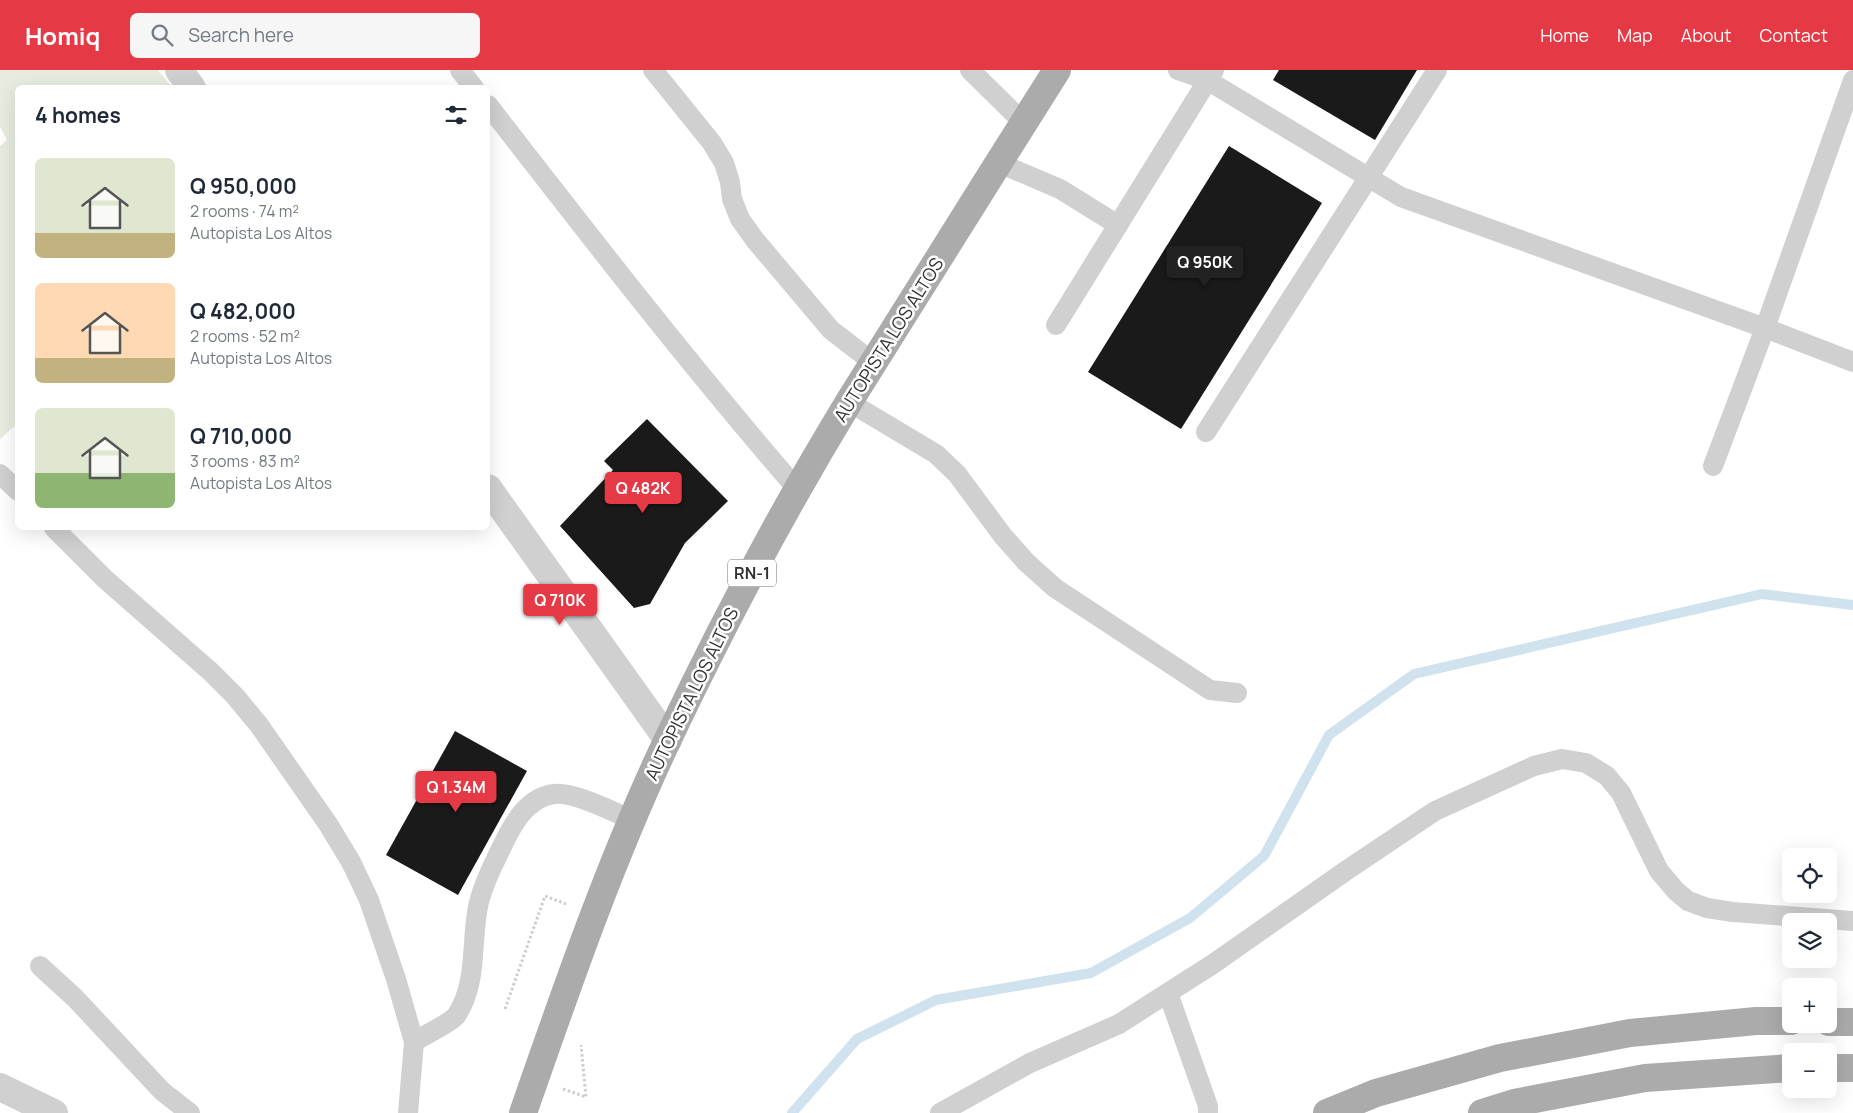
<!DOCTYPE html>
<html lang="en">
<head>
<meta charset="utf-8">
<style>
  :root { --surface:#fff; --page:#f6f6f7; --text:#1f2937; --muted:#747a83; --accent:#e63946 }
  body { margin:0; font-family:Manrope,sans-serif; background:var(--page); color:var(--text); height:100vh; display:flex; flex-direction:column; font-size:19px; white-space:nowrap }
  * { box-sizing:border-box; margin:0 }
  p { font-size:16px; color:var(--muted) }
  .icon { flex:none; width:28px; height:28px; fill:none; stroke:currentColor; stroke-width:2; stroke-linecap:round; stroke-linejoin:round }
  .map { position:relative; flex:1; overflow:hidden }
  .drawer { position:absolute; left:15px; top:15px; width:475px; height:445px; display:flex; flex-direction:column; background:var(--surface); border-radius:8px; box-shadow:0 5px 20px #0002 }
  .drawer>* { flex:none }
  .buttons { position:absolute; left:1782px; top:778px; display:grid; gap:10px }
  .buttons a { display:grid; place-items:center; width:55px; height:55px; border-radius:8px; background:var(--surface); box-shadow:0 5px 20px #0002; font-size:25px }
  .price { position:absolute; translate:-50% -42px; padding:0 11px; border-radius:5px; background:var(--accent); color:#fff; font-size:16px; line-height:32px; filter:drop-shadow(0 1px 2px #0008) }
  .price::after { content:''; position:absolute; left:50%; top:30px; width:15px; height:11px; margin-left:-8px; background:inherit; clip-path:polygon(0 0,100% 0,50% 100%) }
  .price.on { background:#222; color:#fff }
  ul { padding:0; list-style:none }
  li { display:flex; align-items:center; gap:15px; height:125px; padding:0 20px }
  li span { display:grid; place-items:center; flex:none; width:140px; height:100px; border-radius:8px; color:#555 }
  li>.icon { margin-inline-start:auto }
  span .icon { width:60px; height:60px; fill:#fffc; stroke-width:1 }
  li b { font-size:21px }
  h2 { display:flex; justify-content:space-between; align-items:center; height:60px; padding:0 20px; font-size:21px }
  header { display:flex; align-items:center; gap:30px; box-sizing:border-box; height:70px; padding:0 25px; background:var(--accent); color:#fff }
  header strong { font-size:24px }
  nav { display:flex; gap:28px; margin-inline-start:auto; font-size:18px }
  .search { width:350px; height:45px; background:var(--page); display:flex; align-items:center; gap:12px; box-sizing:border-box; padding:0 18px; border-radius:8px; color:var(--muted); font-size:19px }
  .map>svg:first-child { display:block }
  .green { fill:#e6ecdf }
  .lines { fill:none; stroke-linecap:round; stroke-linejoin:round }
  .stream { stroke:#cfe2ee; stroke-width:10 }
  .building { fill:#1a1a1a }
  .path { stroke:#cdcdcd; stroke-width:3; stroke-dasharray:2.5 2.5; stroke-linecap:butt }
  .service { stroke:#d0d0d0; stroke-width:20 }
  .minor { stroke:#d0d0d0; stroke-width:28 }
  .tertiary { stroke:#d0d0d0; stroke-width:28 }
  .primary { stroke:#ababab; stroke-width:28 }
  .labels { text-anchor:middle; stroke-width:5; stroke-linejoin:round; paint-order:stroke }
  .shield { fill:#fff; stroke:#707070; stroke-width:1 }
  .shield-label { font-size:16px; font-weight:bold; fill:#333 }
  .street-label { font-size:18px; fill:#333; stroke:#fff }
</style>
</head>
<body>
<header>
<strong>Homiq</strong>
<div class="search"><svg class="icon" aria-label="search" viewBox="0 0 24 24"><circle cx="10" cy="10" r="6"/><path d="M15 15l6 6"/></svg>Search here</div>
<nav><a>Home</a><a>Map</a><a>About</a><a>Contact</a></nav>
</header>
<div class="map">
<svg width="1853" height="1043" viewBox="0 0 1853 1043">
  <rect width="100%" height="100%" fill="#fff"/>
  <!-- green -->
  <path class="green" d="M 0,0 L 158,0 L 172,17 L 18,18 L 17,354 L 0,369 L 0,76 L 7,70 L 0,57 Z"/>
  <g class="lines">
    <!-- stream -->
    <path class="stream" d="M 792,1043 L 857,969 L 936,930 L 1091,903 L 1190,848 L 1264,786 L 1329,665 L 1414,604 L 1762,524 L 1853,535"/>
  </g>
  <!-- building -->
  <g class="building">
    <path d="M 1279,0 L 1417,0 L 1375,70 L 1273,10 Z"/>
    <path d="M 1229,76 L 1322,133 L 1181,359 L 1088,302 Z"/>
    <path d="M 647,349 L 728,431 L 685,473 L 650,534 L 634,538 L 560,456 L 613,400 L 604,391 Z"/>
    <path d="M 455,661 L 527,701 L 458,825 L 386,785 Z"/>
  </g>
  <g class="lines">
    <!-- path -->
    <g class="path">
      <path d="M 505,939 L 545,826 L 566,834"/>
      <path d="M 563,1019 L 586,1027 L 581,975"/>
    </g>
    <!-- service -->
    <g class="service">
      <path d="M 460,0 L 474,18"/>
      <path d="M 653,0 L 712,73 L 724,93 L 730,112 L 732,129 L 740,149 L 755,170 L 831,260 L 874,293"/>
      <path d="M 970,0 L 1024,53"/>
      <path d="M 1178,0 L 1207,10 L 1401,127 L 1765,258 L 1853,292"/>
      <path d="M 488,35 C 589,165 690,296 798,420"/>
      <path d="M 999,93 L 1060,119 L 1118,155"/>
      <path d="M 1056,255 L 1214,0"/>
      <path d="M 849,332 L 936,384 L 957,404 L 1003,466 L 1026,492 L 1055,518 L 1210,620 L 1237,623"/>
      <path d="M 1206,362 L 1437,0"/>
      <path d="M 1713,396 L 1765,258 L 1853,10"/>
      <path d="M 0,404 L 18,421"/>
      <path d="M 54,458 L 105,509 L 211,602 L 235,626 L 259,655 L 328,754 L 351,792 L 369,830 L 396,909 L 414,972 L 408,1043"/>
      <path d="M 40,896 L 75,928 L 162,1021 L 190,1043"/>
      <path d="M 1168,923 L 1208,1036 L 1208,1043"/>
      <path d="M 414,972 C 423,966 450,953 456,946 C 479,912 470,869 479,832 C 483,817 489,803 496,789 C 508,764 522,728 554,724 C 573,721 613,742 633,750"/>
      <path d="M 940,1043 L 1030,993 L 1119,954 L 1213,894 L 1347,800 L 1435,741 L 1534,696 L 1562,689 L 1586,693 L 1607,706 L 1621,723 L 1659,801 L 1676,821 L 1688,831 L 1707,838 L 1733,842 L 1853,851"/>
    </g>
    <!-- minor -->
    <path class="minor" d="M 0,1017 L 54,1043"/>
    <!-- tertiary -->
    <g class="tertiary">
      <path d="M 179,0 L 192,18"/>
      <path d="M 488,418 L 668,670"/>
    </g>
    <!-- primary -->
    <g class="primary">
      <path d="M 1829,952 L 1853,952"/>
      <path d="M 1829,998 L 1853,998"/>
      <path d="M 523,1043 C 567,917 611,789 668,669 C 723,553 783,440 850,330 C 918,220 988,110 1057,0"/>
      <path d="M 1327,1043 L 1376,1023 L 1500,988 L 1630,963 L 1756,951 L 1791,951"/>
      <path d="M 1482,1043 L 1514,1033 L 1645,1008 L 1791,998"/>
    </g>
  </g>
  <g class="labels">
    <!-- shield labels -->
    <rect class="shield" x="728" y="489.5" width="48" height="27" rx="4"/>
    <g class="shield-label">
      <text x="752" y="509">RN-1</text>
    </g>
    <!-- street labels -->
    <g class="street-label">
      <text transform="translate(889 270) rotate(-58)" y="6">AUTOPISTA LOS ALTOS</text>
      <text transform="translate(692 624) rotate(-64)" y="6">AUTOPISTA LOS ALTOS</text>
    </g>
  </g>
</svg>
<div class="buttons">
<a><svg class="icon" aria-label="locate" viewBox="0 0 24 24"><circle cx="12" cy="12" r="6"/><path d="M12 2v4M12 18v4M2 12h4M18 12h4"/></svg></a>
<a><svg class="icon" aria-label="layers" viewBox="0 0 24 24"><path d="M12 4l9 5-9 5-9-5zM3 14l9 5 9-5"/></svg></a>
<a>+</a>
<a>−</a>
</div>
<b class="price on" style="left:1205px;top:218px">Q 950K</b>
<b class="price" style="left:643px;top:444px">Q 482K</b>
<b class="price" style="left:560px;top:556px">Q 710K</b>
<b class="price" style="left:456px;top:743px">Q 1.34M</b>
<section class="drawer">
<h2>4 homes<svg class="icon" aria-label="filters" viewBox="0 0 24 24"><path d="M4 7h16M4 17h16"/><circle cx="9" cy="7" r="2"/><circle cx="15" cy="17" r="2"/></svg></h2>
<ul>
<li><span style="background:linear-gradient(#dfe7d0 75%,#c2b280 0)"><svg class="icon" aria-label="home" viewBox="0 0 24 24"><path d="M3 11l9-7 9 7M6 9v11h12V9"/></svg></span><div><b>Q 950,000</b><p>2 rooms · 74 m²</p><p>Autopista Los Altos</p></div></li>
<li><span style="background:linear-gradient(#ffd9b3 75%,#c2b280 0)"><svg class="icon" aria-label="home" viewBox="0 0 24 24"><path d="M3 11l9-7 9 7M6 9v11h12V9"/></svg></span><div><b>Q 482,000</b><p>2 rooms · 52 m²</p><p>Autopista Los Altos</p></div></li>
<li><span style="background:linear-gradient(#dfe7d0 65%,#8fb573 0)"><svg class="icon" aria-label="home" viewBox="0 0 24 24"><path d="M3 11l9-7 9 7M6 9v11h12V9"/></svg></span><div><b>Q 710,000</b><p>3 rooms · 83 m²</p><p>Autopista Los Altos</p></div></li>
</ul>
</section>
</div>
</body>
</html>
